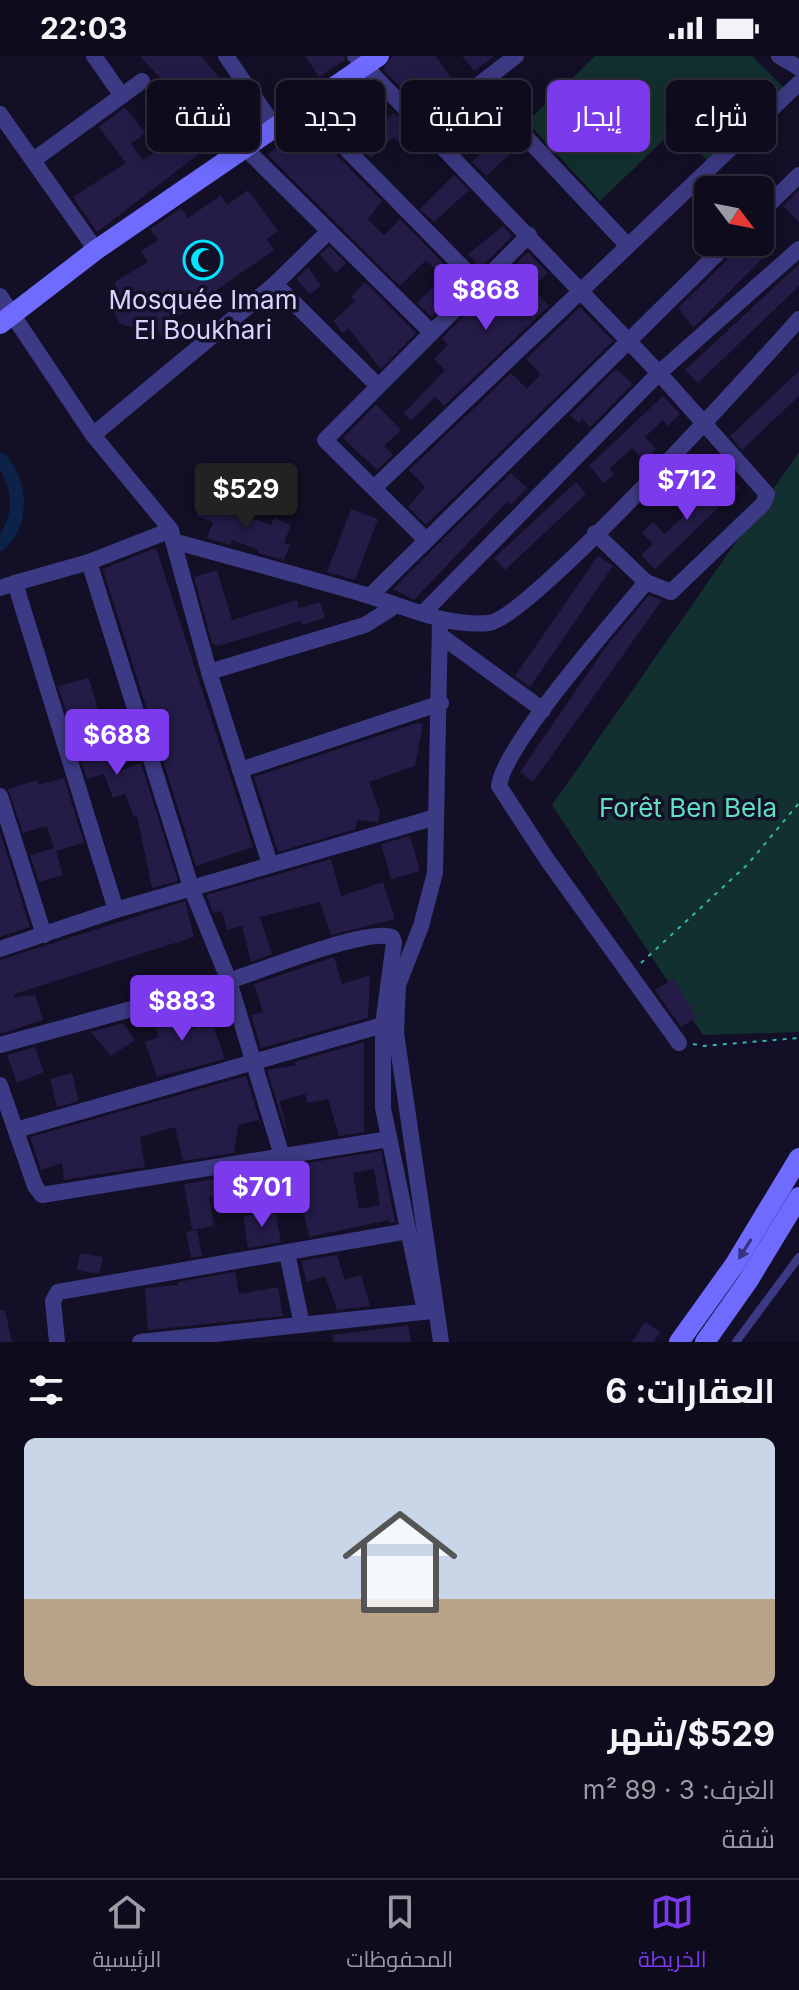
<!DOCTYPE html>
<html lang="ar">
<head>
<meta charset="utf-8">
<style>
  :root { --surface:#0e0b1c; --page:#171425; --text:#f1f3f6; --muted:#9b9ba3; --line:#2e2b3b; --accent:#7c3aed }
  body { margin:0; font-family:Inter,Cairo,sans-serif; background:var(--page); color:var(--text); direction:rtl; height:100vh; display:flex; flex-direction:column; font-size:30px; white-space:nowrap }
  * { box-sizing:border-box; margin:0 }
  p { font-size:26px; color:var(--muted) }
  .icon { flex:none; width:44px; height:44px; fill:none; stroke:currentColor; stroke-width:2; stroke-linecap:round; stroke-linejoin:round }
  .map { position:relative; height:1286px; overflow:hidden; direction:ltr }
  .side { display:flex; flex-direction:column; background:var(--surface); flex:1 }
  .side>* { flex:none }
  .banner { position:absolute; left:24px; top:24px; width:752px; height:72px; direction:rtl; display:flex; gap:16px }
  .needle { width:52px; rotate:122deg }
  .controls { position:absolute; left:694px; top:120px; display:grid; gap:16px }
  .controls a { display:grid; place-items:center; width:80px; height:80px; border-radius:12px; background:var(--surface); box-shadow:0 4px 20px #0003,0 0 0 2px var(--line); font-size:40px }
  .price { position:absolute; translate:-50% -68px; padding:0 18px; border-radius:8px; background:var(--accent); color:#fff; font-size:26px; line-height:52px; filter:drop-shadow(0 2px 4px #0008) }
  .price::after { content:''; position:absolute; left:50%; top:48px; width:24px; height:18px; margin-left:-12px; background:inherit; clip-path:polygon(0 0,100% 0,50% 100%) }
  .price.current { background:#222; color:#fff }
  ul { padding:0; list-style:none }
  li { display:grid; align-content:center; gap:16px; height:424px; padding:0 24px }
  li span { display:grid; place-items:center; height:248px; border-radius:12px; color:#555 }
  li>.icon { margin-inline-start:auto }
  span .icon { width:144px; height:144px; fill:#fffc; stroke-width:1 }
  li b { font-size:34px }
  h2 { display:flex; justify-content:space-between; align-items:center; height:96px; padding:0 24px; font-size:34px }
  .tag { padding:0 28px; border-radius:12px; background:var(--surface); box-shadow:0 4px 20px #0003,0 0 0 2px var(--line); font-size:28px; line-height:72px }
  .tag.current { background:var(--accent); color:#fff }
  .status { display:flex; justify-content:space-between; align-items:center; height:56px; padding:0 40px; background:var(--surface); direction:ltr }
  .status svg { height:22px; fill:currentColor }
  .menu { display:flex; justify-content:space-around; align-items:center; height:112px; border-top:2px solid var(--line); background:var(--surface); font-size:22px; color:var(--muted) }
  .menu a { display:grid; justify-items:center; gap:4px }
  .menu .current { color:var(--accent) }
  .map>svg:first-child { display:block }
  .green { fill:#12302f }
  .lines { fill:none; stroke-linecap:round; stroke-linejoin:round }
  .canal { stroke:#0c2248; stroke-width:14 }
  .building { fill:#241b47; fill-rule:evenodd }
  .path { stroke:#2fb8b0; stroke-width:2; stroke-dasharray:4 6; stroke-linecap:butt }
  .lane { stroke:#3d3a85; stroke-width:8 }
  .street { stroke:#3d3a85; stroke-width:16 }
  .secondary { stroke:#6f6bff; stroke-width:20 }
  .oneway { fill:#38347d }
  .labels { text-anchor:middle; stroke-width:7; stroke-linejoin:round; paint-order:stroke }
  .poi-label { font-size:26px; fill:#d9d4ff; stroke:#130f26 }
  .park-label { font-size:26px; fill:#5fe0c0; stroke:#130f26 }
</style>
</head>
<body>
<div class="status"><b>22:03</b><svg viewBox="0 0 49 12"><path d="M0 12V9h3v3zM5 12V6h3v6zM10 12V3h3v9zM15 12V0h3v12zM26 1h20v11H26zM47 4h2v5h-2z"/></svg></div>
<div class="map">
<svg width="799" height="1286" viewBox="0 0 799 1286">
  <rect width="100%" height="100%" fill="#130f26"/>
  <!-- green -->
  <g class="green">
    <path d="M 595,0 L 752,0 L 784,32 L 709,106 L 676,72 L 600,145 L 527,66 Z"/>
    <path d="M 799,396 L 799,976 L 703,979 L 552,749 Z"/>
  </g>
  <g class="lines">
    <!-- canal -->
    <path class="canal" d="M 0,403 C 21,427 24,464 0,488"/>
  </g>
  <!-- building -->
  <g class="building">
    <path d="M 140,0 L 201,0 L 231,36 L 182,77 L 199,98 L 97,176 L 73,141 L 126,107 L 99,71 L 125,51 L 145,77 L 131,88 L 143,104 L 166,89 L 158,77 L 168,70 L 162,63 L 183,47 Z"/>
    <path d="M 305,0 L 344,0 L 345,4 L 319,21 Z"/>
    <path d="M 392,0 L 436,0 L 457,31 L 425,53 L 408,28 L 401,32 L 383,14 Z"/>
    <path d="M 462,0 L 494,0 L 474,15 Z"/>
    <path d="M 244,51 L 251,60 L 232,75 L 225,66 Z"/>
    <path d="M 362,56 L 367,60 L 360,68 L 370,81 L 394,57 L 422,86 L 410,97 L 394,81 L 371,102 L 342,73 Z"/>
    <path d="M 489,58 L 519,90 L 486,120 L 472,106 L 491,86 L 476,73 Z"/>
    <path d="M 311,73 L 382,145 L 368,163 L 384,180 L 400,163 L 452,216 L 445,223 L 426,204 L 400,230 L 268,99 L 291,76 L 301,84 Z"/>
    <path d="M 454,119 L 469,134 L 434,166 L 420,153 Z"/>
    <path d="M 248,134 L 278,175 L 267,183 L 274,194 L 176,262 L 183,272 L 165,285 L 152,268 L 142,274 L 120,268 L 110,248 L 116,225 L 148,206 L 141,195 L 158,184 L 150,173 L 181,152 L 188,162 L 221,139 L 227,149 Z"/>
    <path d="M 799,134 L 799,166 L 783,150 Z"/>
    <path d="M 503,170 L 512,180 L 480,212 L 468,198 Z"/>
    <path d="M 740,186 L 766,186 L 773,192 L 693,272 L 678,252 L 737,194 Z"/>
    <path d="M 329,190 L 346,207 L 336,217 L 320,199 Z"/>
    <path d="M 528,196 L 548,217 L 532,232 L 549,250 L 444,350 L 435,341 L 411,365 L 404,357 L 445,314 L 434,303 L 448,289 L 442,282 Z"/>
    <path d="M 799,208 L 799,230 L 698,327 L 685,314 Z"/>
    <path d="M 308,211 L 321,230 L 310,238 L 296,223 Z"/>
    <path d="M 365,226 L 416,277 L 381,313 L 348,272 L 343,277 L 333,265 L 355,245 L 351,241 Z"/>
    <path d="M 434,230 L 448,244 L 432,261 L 417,247 Z"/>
    <path d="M 580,251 L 613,285 L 426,469 L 408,451 L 425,431 L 409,414 L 511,317 L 527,333 L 541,318 L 526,303 Z"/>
    <path d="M 616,313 L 633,328 L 590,371 L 582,363 L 579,367 L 570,359 Z"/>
    <path d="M 799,315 L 799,340 L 742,394 L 730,380 Z"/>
    <path d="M 663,340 L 680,358 L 668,370 L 663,364 L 645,381 L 656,393 L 644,405 L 632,392 L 609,413 L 614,418 L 604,427 L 589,410 Z"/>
    <path d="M 376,348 L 401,374 L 384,390 L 393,399 L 377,414 L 343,382 Z"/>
    <path d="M 722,414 L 739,432 L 655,513 L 641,499 L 653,488 L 642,477 L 653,466 L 665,478 L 717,428 L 712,423 Z"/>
    <path d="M 511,417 L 527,432 L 511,449 L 507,446 L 414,544 L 393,533 L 440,486 L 445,488 L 441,485 Z"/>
    <path d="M 576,426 L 586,438 L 505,514 L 494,502 Z"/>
    <path d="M 202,445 L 271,469 L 274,462 L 291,469 L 284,487 L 290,489 L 284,504 L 258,497 L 259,494 L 232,484 L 230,489 L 207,482 L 213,466 L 196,460 Z"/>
    <path d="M 351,453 L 378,463 L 355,524 L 327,516 Z"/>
    <path d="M 156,492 L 253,791 L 196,810 L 103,513 Z"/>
    <path d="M 598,500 L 613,510 L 530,631 L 515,620 Z"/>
    <path d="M 217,514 L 232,564 L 297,544 L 299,552 L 320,546 L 325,562 L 302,569 L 301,565 L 218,590 L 212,587 L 194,521 Z"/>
    <path d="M 649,539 L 662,544 L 533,726 L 520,716 L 605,592 Z"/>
    <path d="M 89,622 L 116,716 L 141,707 L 178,825 L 152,832 L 137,760 L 134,761 L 125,738 L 113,742 L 104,718 L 87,723 L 58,630 Z"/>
    <path d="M 417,667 L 423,668 L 415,710 L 369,726 L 380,757 L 378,766 L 357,764 L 356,773 L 278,796 L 254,721 Z"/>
    <path d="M 64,722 L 84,787 L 56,795 L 63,819 L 39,826 L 30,799 L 54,792 L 47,770 L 23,777 L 8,733 L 37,724 L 38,729 Z"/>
    <path d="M 0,776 L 30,871 L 0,881 Z"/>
    <path d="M 410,780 L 420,815 L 391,823 L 381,788 Z"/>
    <path d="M 331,803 L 341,840 L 383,826 L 395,863 L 331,879 L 320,846 L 260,861 L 272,898 L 251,906 L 242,870 L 227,874 L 222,855 L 213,857 L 206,839 Z"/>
    <path d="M 185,845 L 194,881 L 14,938 L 14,941 L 35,939 L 43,964 L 0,978 L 0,904 Z"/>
    <path d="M 334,901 L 342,928 L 370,919 L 368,962 L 261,992 L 251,959 L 263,956 L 254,928 Z"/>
    <path d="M 673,923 L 697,961 L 681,971 L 655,934 Z"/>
    <path d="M 183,950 L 192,973 L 212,966 L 225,1003 L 157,1021 L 145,986 L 159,981 L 151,959 Z"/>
    <path d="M 123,967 L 135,984 L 111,1000 L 91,976 Z"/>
    <path d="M 364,986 L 364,1076 L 339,1080 L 328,1043 L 308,1047 L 305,1038 L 280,1045 L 290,1088 L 267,1014 L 296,1009 L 295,1006 Z"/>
    <path d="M 35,991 L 44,1016 L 17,1027 L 7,999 Z"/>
    <path d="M 72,1017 L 79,1045 L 57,1051 L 50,1023 Z"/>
    <path d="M 246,1020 L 268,1091 L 259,1064 L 238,1069 L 234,1097 L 183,1105 L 175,1071 L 140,1081 L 145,1111 L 64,1124 L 62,1107 L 41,1114 L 30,1081 Z"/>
    <path d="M 381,1095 L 395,1166 L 390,1167 L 389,1164 L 309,1181 L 303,1153 L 308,1152 L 301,1108 ZM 374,1113 L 380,1149 L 359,1153 L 353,1117 Z"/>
    <path d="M 215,1123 L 217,1140 L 209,1141 L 214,1170 L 192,1174 L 184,1128 Z"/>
    <path d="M 275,1154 L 281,1186 L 248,1192 L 243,1160 Z"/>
    <path d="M 197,1174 L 202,1200 L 191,1202 L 186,1176 Z"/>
    <path d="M 80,1197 L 103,1201 L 99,1218 L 77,1214 Z"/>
    <path d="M 337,1199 L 345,1224 L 361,1219 L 370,1250 L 337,1254 L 325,1220 L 307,1226 L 301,1205 Z"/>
    <path d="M 235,1216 L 239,1238 L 278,1231 L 283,1260 L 148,1274 L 145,1232 L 178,1229 L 178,1226 Z"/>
    <path d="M 0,1254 L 5,1254 L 12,1286 L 0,1286 Z"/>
    <path d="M 645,1266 L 660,1276 L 654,1286 L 632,1286 Z"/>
    <path d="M 408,1269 L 411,1286 L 333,1286 L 333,1279 Z"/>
  </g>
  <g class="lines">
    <!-- path -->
    <g class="path">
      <path d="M 641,907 L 748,808 L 799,747"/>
      <path d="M 693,988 L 703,990 L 799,982"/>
    </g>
    <!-- lane -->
    <path class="lane" d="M 736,1286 L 799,1201"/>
    <!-- street -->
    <g class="street">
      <path d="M 94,0 L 122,40"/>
      <path d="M 226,0 L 275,71"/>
      <path d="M 355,0 L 659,317 L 767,438 L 763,448 L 671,536 L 646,526 L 595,477"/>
      <path d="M 779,0 L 799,12"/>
      <path d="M 478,30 L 627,189"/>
      <path d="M 305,51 L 479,228"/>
      <path d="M 0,58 L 96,194"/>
      <path d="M 425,70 L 516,0"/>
      <path d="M 243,90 L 431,276"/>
      <path d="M 35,103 L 142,25"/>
      <path d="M 760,157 L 799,119"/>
      <path d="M 329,175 L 275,228 L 378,330"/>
      <path d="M 0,240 L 93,379 L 171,474 L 173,485 C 238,503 302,520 366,539 C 407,551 445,571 489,567 C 529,563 759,308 799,263"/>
      <path d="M 93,379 L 275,228"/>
      <path d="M 374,432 L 799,27"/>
      <path d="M 426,484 L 325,384 L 529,179"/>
      <path d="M 173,485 L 209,616 L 270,808"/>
      <path d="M 89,506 L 192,834 L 229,925 L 282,1100"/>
      <path d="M 646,526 C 616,563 503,690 499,730 L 546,802 L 679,987"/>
      <path d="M 0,532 L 15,527"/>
      <path d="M 370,540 L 729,186"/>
      <path d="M 423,557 L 659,317 L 799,193"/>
      <path d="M 440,565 L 435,817 L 421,870 L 398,929 L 396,977 L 441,1286"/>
      <path d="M 441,580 L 543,654"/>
      <path d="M 209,616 L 365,569 L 395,550"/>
      <path d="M 240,714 L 441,647"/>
      <path d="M 0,740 L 44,879"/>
      <path d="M 116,854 L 15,527 L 89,506 L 171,474"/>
      <path d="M 0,893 L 116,854 L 436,761"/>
      <path d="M 0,989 C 76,968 153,948 229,925 C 260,915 365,872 392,881 L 394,886 L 383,969 L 383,1052 L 425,1255"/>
      <path d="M 0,1029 L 35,1130 L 42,1139 L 389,1083"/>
      <path d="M 16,1074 L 383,969"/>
      <path d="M 287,1197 L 302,1269"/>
      <path d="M 57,1286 L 53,1245 L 58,1236 L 408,1175"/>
      <path d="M 140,1286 L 432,1255"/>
    </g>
    <!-- secondary -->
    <g class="secondary">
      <path d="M 0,268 L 96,194 L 379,0"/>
      <path d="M 679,1286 L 735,1208 L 799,1102"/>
      <path d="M 705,1286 L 748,1225 L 799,1141"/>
    </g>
  </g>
  <!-- one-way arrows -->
  <defs><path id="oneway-solid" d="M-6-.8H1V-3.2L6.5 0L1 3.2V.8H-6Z" transform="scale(2)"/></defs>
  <use class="oneway" href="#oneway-solid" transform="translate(745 1193) rotate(122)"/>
  <!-- icons -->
  <defs>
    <symbol id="mosque-ring" viewBox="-11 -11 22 22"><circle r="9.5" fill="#130f26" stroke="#00e5ff" stroke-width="1.5"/><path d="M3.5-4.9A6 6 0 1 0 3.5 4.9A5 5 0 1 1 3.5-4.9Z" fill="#00e5ff"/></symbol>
  </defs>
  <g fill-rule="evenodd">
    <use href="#mosque-ring" x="181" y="182" width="44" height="44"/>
  </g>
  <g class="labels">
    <!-- poi labels -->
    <g class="poi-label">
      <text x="203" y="253">Mosquée Imam<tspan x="203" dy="30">El Boukhari</tspan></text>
    </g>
    <!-- park labels -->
    <g class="park-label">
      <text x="688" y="761">Forêt Ben Bela</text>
    </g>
  </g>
</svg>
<div class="controls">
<a><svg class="needle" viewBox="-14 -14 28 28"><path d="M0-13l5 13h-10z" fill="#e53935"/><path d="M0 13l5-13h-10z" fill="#9b9ba3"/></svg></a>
</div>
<b class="price" style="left:486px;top:276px">$868</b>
<b class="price" style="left:687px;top:466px">$712</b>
<b class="price current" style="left:246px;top:475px">$529</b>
<b class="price" style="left:117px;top:721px">$688</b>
<b class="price" style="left:182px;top:987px">$883</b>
<b class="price" style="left:262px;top:1173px">$701</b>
<div class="banner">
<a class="tag">شراء</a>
<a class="tag current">إيجار</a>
<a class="tag">تصفية</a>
<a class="tag">جديد</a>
<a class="tag">شقة</a>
</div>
</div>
<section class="side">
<h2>العقارات: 6<svg class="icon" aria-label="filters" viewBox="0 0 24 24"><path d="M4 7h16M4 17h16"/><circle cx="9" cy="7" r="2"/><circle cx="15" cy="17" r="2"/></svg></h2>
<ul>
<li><span style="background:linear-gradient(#c9d6e8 65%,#b9a48a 0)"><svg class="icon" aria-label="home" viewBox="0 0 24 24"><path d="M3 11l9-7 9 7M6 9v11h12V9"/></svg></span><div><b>$529/شهر</b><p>الغرف: 3 · 89 m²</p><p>شقة</p></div></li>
</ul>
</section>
<nav class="menu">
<a class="current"><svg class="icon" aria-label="map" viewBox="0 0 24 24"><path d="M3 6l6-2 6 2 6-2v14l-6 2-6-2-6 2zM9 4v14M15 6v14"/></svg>الخريطة</a>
<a><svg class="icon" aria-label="saved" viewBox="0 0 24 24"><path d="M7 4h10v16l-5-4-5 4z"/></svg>المحفوظات</a>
<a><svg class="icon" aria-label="home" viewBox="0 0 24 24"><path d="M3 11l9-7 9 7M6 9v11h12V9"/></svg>الرئيسية</a>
</nav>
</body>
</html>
